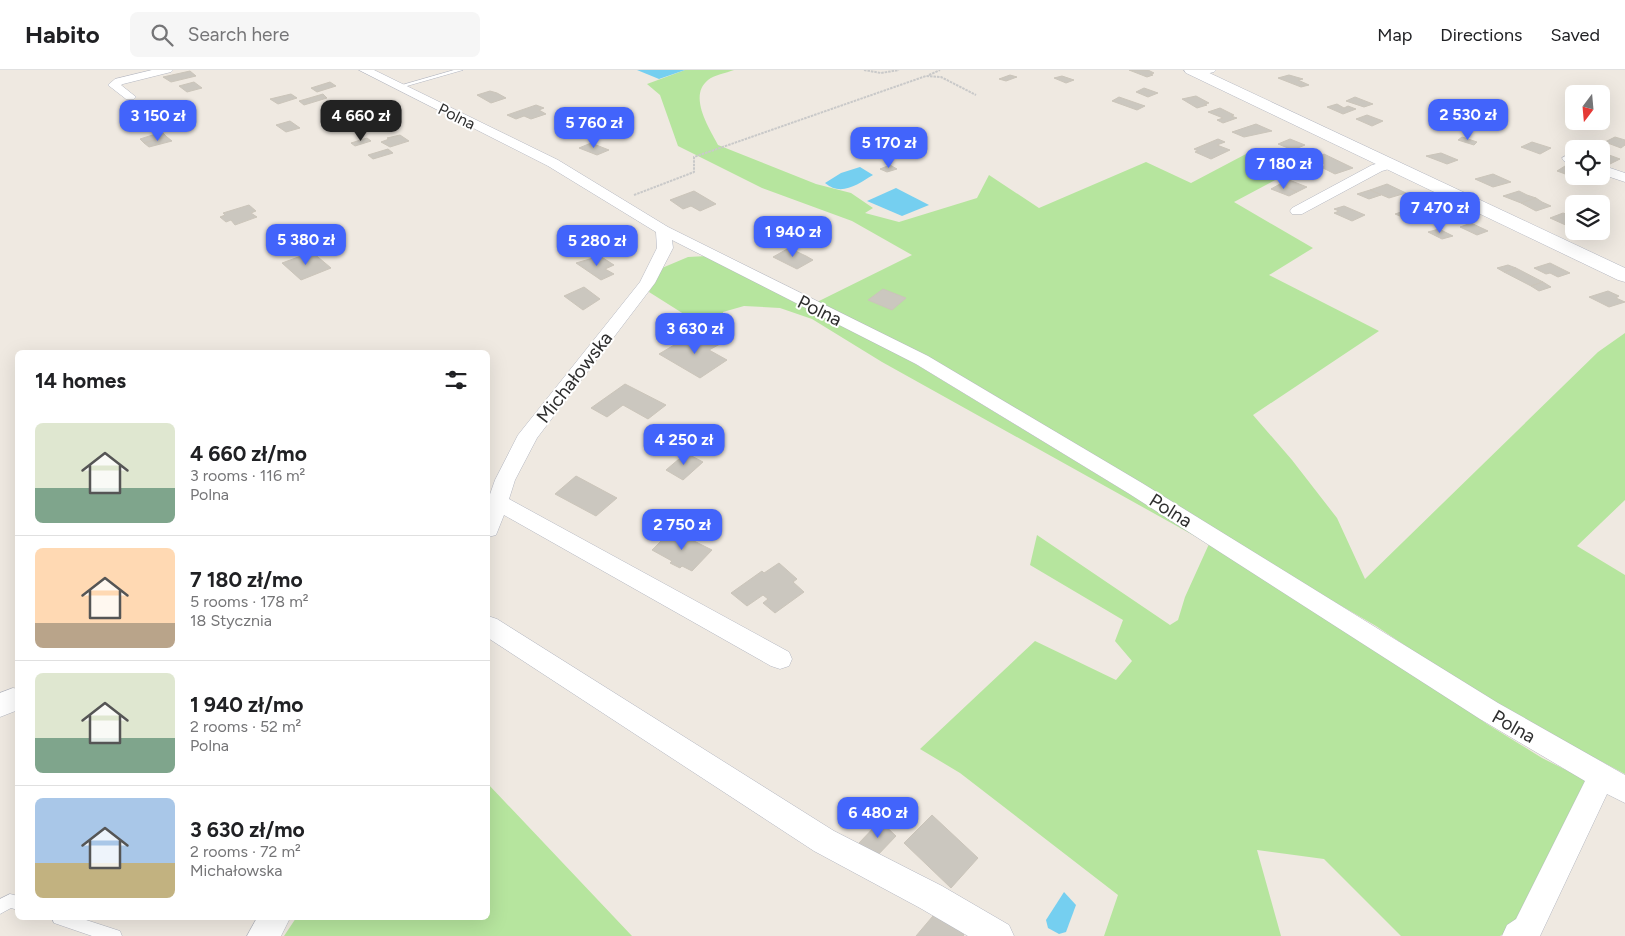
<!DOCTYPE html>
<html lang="en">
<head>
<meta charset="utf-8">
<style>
  :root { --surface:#fff; --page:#f6f6f6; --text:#202124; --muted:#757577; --line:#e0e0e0; --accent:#4264fb }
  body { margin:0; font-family:Figtree,sans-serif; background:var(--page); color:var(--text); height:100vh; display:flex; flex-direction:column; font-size:19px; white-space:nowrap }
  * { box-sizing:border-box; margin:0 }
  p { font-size:16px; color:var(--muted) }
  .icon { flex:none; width:28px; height:28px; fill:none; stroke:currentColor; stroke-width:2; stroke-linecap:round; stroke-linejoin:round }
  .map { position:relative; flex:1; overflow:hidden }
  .drawer { position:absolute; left:15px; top:280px; width:475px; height:570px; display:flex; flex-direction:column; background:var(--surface); border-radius:8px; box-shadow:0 5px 20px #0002 }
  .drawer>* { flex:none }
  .needle { width:32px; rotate:196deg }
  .fabs { position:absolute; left:1565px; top:15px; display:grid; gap:10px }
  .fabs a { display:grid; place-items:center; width:45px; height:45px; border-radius:8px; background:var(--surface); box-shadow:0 5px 20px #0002; font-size:25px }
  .price { position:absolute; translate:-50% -42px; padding:0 11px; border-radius:10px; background:var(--accent); color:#fff; font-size:16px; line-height:32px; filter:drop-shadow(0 1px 2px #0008) }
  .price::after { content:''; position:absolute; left:50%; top:30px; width:15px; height:11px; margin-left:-8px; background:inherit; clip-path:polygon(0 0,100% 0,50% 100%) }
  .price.on { background:#222; color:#fff }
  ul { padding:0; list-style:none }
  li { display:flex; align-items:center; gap:15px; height:125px; padding:0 20px }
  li+li { border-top:1px solid var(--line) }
  li span { display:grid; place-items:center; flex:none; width:140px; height:100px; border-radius:8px; color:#555 }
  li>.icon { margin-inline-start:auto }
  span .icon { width:60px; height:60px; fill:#fffc; stroke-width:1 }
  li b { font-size:21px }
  h2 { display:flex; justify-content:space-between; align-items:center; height:60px; padding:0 20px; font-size:21px }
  header { display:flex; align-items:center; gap:30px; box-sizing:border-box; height:70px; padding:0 25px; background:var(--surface); border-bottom:1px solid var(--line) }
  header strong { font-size:24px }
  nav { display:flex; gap:28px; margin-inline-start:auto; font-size:18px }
  .search { width:350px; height:45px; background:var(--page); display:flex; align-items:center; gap:12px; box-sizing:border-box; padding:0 18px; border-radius:8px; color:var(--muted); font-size:19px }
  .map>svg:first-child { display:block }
  .green { fill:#b6e59e }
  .water { fill:#75cff0 }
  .building { fill:#cbc7bf; stroke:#cbc5ba }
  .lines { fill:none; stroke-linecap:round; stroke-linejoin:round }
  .lane-casing { stroke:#b4b7c1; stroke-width:1 }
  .street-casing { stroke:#b4b7c1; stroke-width:1 }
  .secondary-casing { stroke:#b4b7c1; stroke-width:1 }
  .path { stroke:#c9c9c9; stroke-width:2; stroke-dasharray:2.5 1; stroke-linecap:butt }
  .lane { fill:#fff; fill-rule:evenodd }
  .street { fill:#fff; fill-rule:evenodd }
  .secondary { fill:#fff; fill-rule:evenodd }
  .labels { text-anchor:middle; stroke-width:4; stroke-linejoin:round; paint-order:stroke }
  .far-street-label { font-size:16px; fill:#2e2e2e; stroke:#fff }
  .street-label { font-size:19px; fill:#2e2e2e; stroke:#fff }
</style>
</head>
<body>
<header>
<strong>Habito</strong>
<div class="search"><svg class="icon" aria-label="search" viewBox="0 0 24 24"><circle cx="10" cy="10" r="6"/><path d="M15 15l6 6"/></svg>Search here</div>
<nav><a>Map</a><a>Directions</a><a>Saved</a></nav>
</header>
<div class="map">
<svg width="1625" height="866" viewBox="0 0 1625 866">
  <rect width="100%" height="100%" fill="#efe9e1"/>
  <!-- green -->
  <g class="green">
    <path d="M 685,0 L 734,0 C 726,3 714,5 708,10 C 688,26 709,58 718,75 L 816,114 L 851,123 L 873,138 L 865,143 L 899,152 L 977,128 L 989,105 L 1039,138 L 1146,92 L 1191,113 L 1246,84 L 1277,96 L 1265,103 L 1279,108 L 1234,132 L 1313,178 L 1269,205 L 1379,261 L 1253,345 L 1292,390 L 1337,448 L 1365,509 L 1598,282 L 1625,263 L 1625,430 L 1577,476 L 1625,505 L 1625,704 L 1485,629 L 1376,556 L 817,232 L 912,185 L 852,151 L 762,118 L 678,76 L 660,25 L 647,14 Z"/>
    <path d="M 707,186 L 914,293 L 1368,569 L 1487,654 L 1542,688 L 1592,713 L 1518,854 L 1500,866 L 1401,866 L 1324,789 L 1257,780 L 1281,866 L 1104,866 L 1118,825 L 960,703 L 920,679 L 1035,571 L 1116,610 L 1132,591 L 1115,571 L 1123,550 L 1030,495 L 1037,465 L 1170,555 L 1178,550 L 1185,527 L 1209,474 L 882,292 L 812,249 L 780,238 L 744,236 L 723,242 L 725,270 L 649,222 L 662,198 L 688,187 Z"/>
    <path d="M 488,714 L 632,866 L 284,866 L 296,848 L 488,848 Z"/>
  </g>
  <!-- water -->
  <g class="water">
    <path d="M 637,0 L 685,0 L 659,9 Z"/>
    <path d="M 860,97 L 873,105 C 858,114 841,127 825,113 L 841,103 Z"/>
    <path d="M 896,118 L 929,135 L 902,146 L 867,131 Z"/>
    <path d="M 1064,822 L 1076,835 L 1066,862 L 1059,864 L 1048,858 L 1046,850 Z"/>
  </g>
  <!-- building -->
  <g class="building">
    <path d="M 1129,0 L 1148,0 L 1154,3 L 1150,4 L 1153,5 L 1147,7 Z"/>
    <path d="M 190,1 L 196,6 L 171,12 L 163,7 Z"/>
    <path d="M 1010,5 L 1017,7 L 1006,11 L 999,9 Z"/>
    <path d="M 1289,5 L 1303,9 L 1298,10 L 1309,15 L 1301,17 L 1278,8 Z"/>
    <path d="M 1062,6 L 1074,10 L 1066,13 L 1054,8 Z"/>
    <path d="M 194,12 L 202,18 L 187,22 L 179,16 Z"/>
    <path d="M 330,12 L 336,16 L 317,22 L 311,18 Z"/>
    <path d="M 1144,18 L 1158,23 L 1148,27 L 1136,22 Z"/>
    <path d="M 490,21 L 497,23 L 506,28 L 491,33 L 477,25 Z"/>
    <path d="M 291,24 L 297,28 L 278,34 L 270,29 Z"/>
    <path d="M 323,24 L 327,28 L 304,35 L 299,31 Z"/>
    <path d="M 1196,26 L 1209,33 L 1204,34 L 1207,35 L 1197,38 L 1182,29 Z"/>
    <path d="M 1119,27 L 1145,36 L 1137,40 L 1112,31 Z"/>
    <path d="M 1355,27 L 1373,34 L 1364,37 L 1346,31 Z"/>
    <path d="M 1337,34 L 1344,38 L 1348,36 L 1356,39 L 1343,44 L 1327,37 Z"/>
    <path d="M 536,35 L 544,38 L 539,40 L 546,44 L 531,49 L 524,46 L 516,49 L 507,45 Z"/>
    <path d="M 374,37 L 379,40 L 384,38 L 389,41 L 370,47 L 362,40 Z"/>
    <path d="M 1220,38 L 1234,45 L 1231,46 L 1237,48 L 1223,53 L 1217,50 L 1223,48 L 1208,42 Z"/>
    <path d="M 1367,45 L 1383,51 L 1372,56 L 1356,49 Z"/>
    <path d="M 290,51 L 300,58 L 286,62 L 276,55 Z"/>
    <path d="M 1256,54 L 1272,61 L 1244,67 L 1232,62 Z"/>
    <path d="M 162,62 L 167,67 L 144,73 L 140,69 Z"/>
    <path d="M 400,65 L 409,71 L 390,77 L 381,72 L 389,69 L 387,68 Z"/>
    <path d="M 167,67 L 172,71 L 149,77 L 144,73 Z"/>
    <path d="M 1462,67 L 1477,72 L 1474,75 L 1458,70 Z"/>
    <path d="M 1615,67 L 1625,70 L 1625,75 L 1621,78 L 1605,72 Z"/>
    <path d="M 367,68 L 371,71 L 355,76 L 351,73 Z"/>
    <path d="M 1218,69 L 1225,72 L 1217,75 L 1230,80 L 1211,89 L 1195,82 L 1198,81 L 1194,79 Z"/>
    <path d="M 1290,69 L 1305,75 L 1293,80 L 1278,74 Z"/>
    <path d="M 1532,72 L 1551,78 L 1540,84 L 1521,77 Z"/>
    <path d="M 591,73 L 609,80 L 597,85 L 579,78 Z"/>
    <path d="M 388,79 L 393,83 L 373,89 L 368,85 Z"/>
    <path d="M 1601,82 L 1620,89 L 1610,94 L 1601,91 Z"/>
    <path d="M 1441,83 L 1458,90 L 1447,94 L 1426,86 Z"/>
    <path d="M 1324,84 L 1353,98 L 1335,104 L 1321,97 L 1326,95 L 1314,90 Z"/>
    <path d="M 890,95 L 897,99 L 887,102 L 880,99 Z"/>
    <path d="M 1565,96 L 1574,99 L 1574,106 L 1584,106 L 1579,109 L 1557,101 Z"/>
    <path d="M 1279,98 L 1289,102 L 1279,107 L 1269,103 Z"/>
    <path d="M 1493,104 L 1511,112 L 1493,117 L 1475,109 Z"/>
    <path d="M 1289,110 L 1307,117 L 1297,122 L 1280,114 Z"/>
    <path d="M 1280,114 L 1297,122 L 1289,126 L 1271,119 Z"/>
    <path d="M 1387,114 L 1406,123 L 1389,128 L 1370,120 Z"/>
    <path d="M 1370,120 L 1381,125 L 1369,129 L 1357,124 Z"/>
    <path d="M 694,121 L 716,134 L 700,141 L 691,136 L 683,139 L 670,130 Z"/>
    <path d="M 1519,121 L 1527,125 L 1536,128 L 1521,133 L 1503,126 Z"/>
    <path d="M 1536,128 L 1542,132 L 1551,136 L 1536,141 L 1521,133 Z"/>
    <path d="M 249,135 L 256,141 L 251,143 L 257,147 L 235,155 L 231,150 L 226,152 L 220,147 L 225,145 L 223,143 Z"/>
    <path d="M 1344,136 L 1365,145 L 1352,151 L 1334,143 L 1339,141 L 1334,139 Z"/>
    <path d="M 1410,139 L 1424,145 L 1422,146 L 1429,149 L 1417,153 L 1395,144 Z"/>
    <path d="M 1563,143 L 1574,147 L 1574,156 L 1570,157 L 1550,148 Z"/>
    <path d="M 1471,153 L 1488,161 L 1477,165 L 1460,157 Z"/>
    <path d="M 1439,159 L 1453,166 L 1442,169 L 1428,162 Z"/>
    <path d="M 789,178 L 806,186 L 813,190 L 797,199 L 773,187 Z"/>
    <path d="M 312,182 L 331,198 L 301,210 L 282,193 Z"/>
    <path d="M 600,186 L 614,195 L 605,199 L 614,204 L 601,210 L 576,193 Z"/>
    <path d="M 1550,193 L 1570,203 L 1558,207 L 1550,203 L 1546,204 L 1534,198 Z"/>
    <path d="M 1508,195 L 1516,198 L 1504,202 L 1497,198 Z"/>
    <path d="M 1516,198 L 1543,212 L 1531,216 L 1504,202 Z"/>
    <path d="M 1543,212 L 1551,217 L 1539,221 L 1531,216 Z"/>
    <path d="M 584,217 L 600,229 L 583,240 L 564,226 Z"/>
    <path d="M 883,219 L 906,228 L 892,240 L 868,230 Z"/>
    <path d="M 1608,221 L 1619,226 L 1616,228 L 1625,232 L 1609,237 L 1589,227 Z"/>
    <path d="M 700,263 L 720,274 L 709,280 L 727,290 L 700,308 L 659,284 L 686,268 L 690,270 Z"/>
    <path d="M 625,314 L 666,335 L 648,349 L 623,335 L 607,347 L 591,338 Z"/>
    <path d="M 686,383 L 703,392 L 683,410 L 666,400 Z"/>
    <path d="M 576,406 L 617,428 L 596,446 L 555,424 Z"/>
    <path d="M 672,460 L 712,480 L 692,501 L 682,496 L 680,498 L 670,493 L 672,491 L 652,480 Z"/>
    <path d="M 779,493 L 797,509 L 793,512 L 804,522 L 775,543 L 763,533 L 768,529 L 763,525 L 747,536 L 731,523 L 762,501 L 764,503 Z"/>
    <path d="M 932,745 L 978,788 L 951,818 L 904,773 Z"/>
    <path d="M 880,751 L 896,766 L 875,788 L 859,773 Z"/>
    <path d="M 938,840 L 964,865 L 963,866 L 916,866 Z"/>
  </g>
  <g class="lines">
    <defs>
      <g id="lane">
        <path d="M 454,0 L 463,0 L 400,18 L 395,17 Z"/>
        <path d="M 10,824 L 18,826 L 18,840 L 11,838 L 0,844 L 0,829 Z"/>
        <path d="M 52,848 L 80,848 L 120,861 L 122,866 L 92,866 L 54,853 Z"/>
      </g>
      <g id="street">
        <path d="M 152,0 L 173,0 L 171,2 L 123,14 L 121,15 L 136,27 L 134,29 L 126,29 L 108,15 L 115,9 Z"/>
        <path d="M 359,0 L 374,0 L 558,90 L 668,157 L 928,286 L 1142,413 L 1498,633 L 1625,705 L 1625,733 L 1607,724 L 1540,866 L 1502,866 L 1507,855 L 1516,849 L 1585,711 L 1480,649 L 1128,423 L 916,294 L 672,170 L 673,178 L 655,213 L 537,368 L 515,410 L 509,429 L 789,582 L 792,589 L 789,596 L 780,599 L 771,596 L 504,445 L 496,465 L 488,467 L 488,430 L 495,410 L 518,365 L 640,212 L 657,178 L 656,162 L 548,96 Z"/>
        <path d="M 1196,0 L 1216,0 L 1214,2 L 1197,6 L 1191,3 Z"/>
        <path d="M 1569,84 L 1574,85 L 1574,94 L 1564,91 L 1562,88 Z"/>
        <path d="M 1391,90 L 1398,94 L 1396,97 L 1382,101 L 1302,144 L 1292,144 L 1290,141 L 1292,138 L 1372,95 Z"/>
        <path d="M 1601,95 L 1625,103 L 1625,112 L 1601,104 Z"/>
        <path d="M 488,546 L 497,549 L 834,761 L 942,816 L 1009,855 L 1014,866 L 968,866 L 920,838 L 814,781 L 488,568 Z"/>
        <path d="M 13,618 L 18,619 L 18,640 L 0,647 L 0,623 Z"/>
        <path d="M 257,848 L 290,848 L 281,866 L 247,866 Z"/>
      </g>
      <path id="secondary" d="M 1184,0 L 1203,0 L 1625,198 L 1625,212 L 1618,210 L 1186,3 Z"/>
    </defs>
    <!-- lane casing -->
    <use href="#lane" class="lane-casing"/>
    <!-- street casing -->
    <use href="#street" class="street-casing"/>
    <!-- secondary casing -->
    <use href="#secondary" class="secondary-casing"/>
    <!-- path -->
    <g class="path">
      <path d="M 864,0 L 881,3 L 899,0"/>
      <path d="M 929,5 L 940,0"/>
      <path d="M 634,125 L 694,102 L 694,87 L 926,6 L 941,7 L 976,25"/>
    </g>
    <!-- lane -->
    <use href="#lane" class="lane"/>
    <!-- street -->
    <use href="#street" class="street"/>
    <!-- secondary -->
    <use href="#secondary" class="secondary"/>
  </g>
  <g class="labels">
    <!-- far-street labels -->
    <g class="far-street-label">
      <text transform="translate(457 46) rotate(26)" y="6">Polna</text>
    </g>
    <!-- street labels -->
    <g class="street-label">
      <text transform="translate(820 240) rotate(26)" y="7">Polna</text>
      <text transform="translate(574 307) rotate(-52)" y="7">Michałowska</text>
      <text transform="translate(1171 440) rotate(32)" y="7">Polna</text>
      <text transform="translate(1514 656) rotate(30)" y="7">Polna</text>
    </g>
  </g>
</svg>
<div class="fabs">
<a><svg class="needle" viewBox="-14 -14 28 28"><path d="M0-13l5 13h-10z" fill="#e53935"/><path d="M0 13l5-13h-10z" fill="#757577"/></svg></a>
<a><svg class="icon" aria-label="locate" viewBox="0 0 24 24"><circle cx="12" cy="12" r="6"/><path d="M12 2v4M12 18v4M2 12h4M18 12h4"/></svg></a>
<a><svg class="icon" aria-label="layers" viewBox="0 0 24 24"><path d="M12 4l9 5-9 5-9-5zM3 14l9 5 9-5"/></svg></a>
</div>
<b class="price" style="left:1468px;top:71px">2 530 zł</b>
<b class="price" style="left:158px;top:72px">3 150 zł</b>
<b class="price on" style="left:361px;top:72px">4 660 zł</b>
<b class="price" style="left:594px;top:79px">5 760 zł</b>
<b class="price" style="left:889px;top:99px">5 170 zł</b>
<b class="price" style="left:1284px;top:120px">7 180 zł</b>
<b class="price" style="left:1440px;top:164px">7 470 zł</b>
<b class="price" style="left:793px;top:188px">1 940 zł</b>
<b class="price" style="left:306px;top:196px">5 380 zł</b>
<b class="price" style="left:597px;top:197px">5 280 zł</b>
<b class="price" style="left:695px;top:285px">3 630 zł</b>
<b class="price" style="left:684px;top:396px">4 250 zł</b>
<b class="price" style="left:682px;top:481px">2 750 zł</b>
<b class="price" style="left:878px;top:769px">6 480 zł</b>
<section class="drawer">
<h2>14 homes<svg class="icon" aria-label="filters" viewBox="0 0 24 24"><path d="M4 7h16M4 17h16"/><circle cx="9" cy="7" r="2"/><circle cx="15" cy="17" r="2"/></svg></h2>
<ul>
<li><span style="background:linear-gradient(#dfe7d0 65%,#7fa58c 0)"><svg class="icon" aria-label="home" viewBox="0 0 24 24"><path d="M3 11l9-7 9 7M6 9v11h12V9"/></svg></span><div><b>4 660 zł/mo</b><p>3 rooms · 116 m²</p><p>Polna</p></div></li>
<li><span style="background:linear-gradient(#ffd9b3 75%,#b9a48a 0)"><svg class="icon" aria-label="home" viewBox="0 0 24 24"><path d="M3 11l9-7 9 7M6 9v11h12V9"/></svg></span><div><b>7 180 zł/mo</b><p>5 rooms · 178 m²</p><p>18 Stycznia</p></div></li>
<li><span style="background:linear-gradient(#dfe7d0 65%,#7fa58c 0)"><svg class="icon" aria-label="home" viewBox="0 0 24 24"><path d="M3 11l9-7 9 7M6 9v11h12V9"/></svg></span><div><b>1 940 zł/mo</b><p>2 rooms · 52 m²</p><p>Polna</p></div></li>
<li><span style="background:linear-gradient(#a9c7e8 65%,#c2b280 0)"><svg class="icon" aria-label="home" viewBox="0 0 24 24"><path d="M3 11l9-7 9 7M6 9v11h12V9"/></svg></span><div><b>3 630 zł/mo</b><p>2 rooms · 72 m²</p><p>Michałowska</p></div></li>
</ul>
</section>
</div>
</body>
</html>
